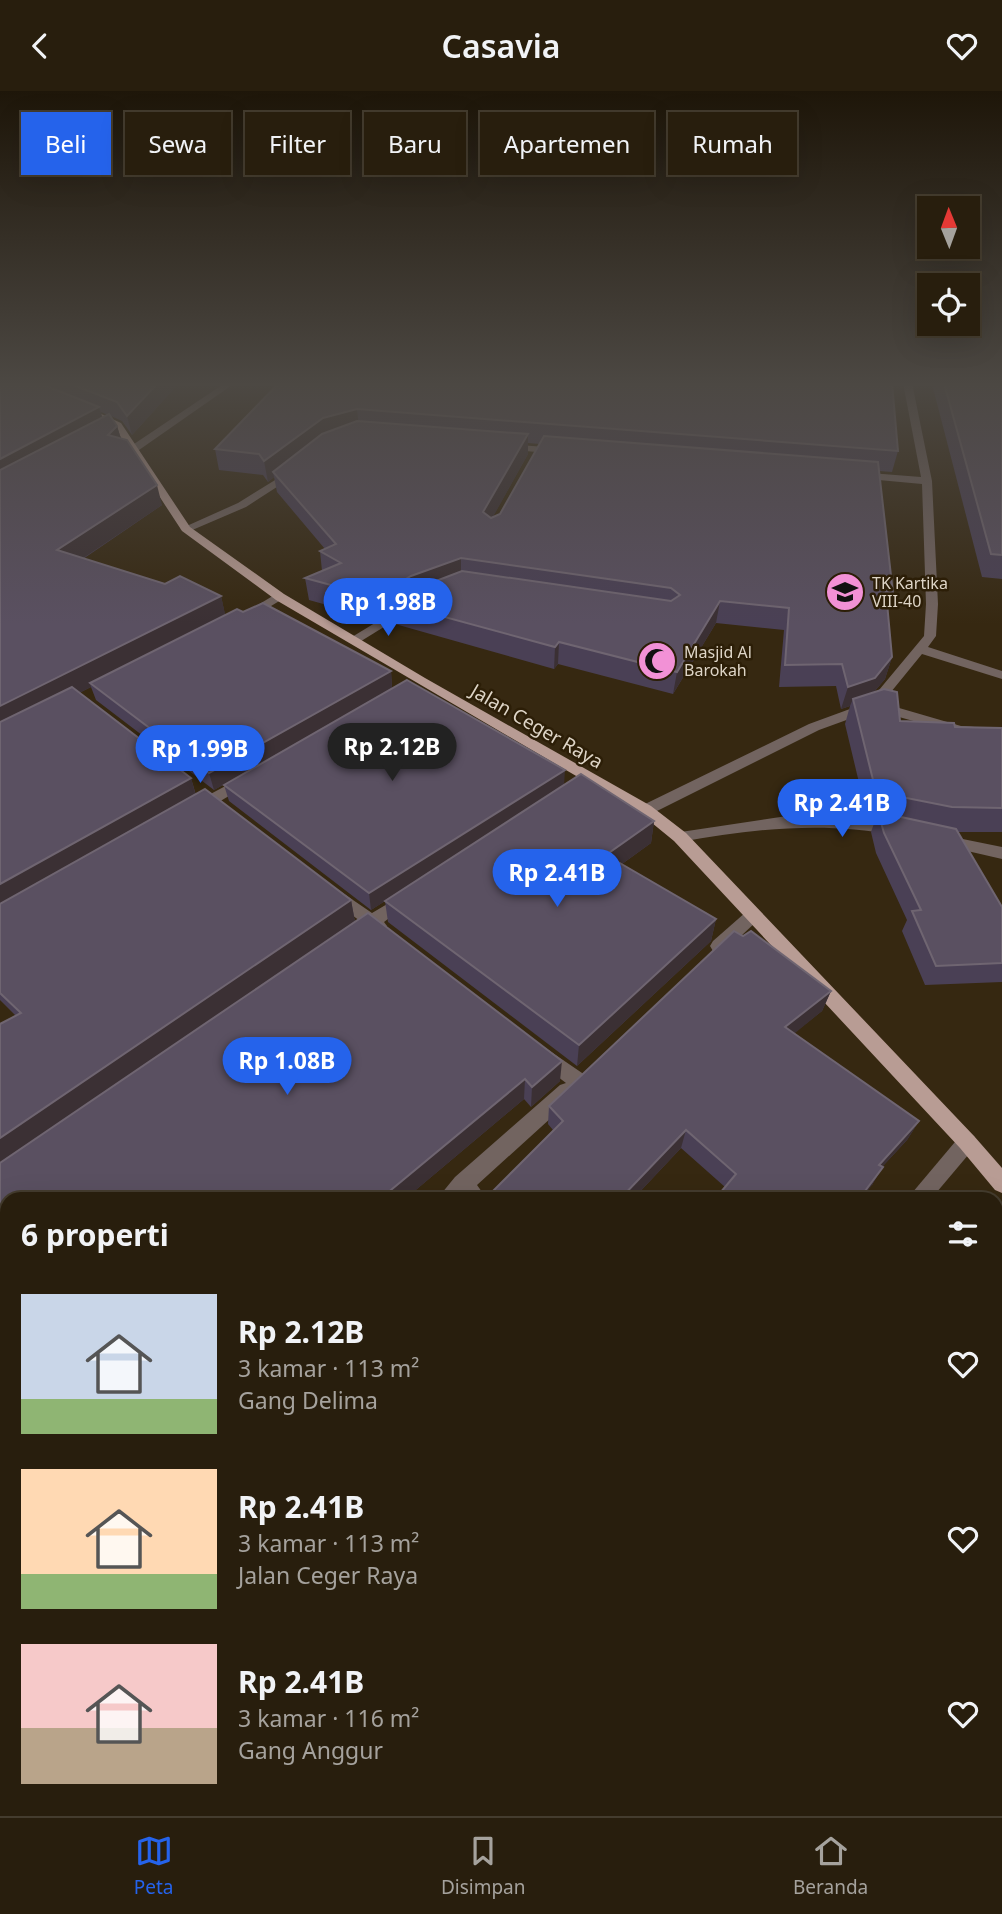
<!DOCTYPE html>
<html lang="id">
<head>
<meta charset="utf-8">
<style>
  :root { --surface:#281e0d; --page:#302716; --text:#f1f3f6; --muted:#a5a29d; --line:#443c2e; --accent:#2563eb }
  body { margin:0; font-family:"Noto Sans",sans-serif; background:var(--page); color:var(--text); height:100vh; display:flex; flex-direction:column; font-size:26px; white-space:nowrap }
  * { box-sizing:border-box; margin:0 }
  p { font-size:23px; color:var(--muted) }
  .icon { flex:none; width:38px; height:38px; fill:none; stroke:currentColor; stroke-width:2; stroke-linecap:round; stroke-linejoin:round }
  .map { position:relative; flex:1; overflow:hidden }
  .drawer { position:absolute; left:0px; top:1101px; width:1003px; height:625px; display:flex; flex-direction:column; background:var(--surface); border-radius:21px 21px 0 0; box-shadow:0 7px 28px #0002,0 0 0 2px var(--line) }
  .drawer>* { flex:none }
  .guide { position:absolute; left:21px; top:21px; width:961px; height:63px; display:flex; gap:14px }
  .needle { width:46px; rotate:359deg }
  .tools { position:absolute; left:917px; top:105px; display:grid; gap:14px }
  .tools a { display:grid; place-items:center; width:63px; height:63px; border-radius:0px; background:var(--surface); box-shadow:0 7px 28px #0002,0 0 0 2px var(--line); font-size:35px }
  .price { position:absolute; translate:-50% -60px; padding:0 16px; border-radius:24px; background:var(--accent); color:#fff; font-size:23px; line-height:46px; filter:drop-shadow(0 2px 4px #0008) }
  .price::after { content:''; position:absolute; left:50%; top:42px; width:21px; height:16px; margin-left:-10px; background:inherit; clip-path:polygon(0 0,100% 0,50% 100%) }
  .price.selected { background:#222; color:#fff }
  ul { padding:0; list-style:none }
  li { display:flex; align-items:center; gap:21px; height:175px; padding:0 21px }
  li span { display:grid; place-items:center; flex:none; width:196px; height:140px; border-radius:0px; color:#555 }
  li>.icon { margin-inline-start:auto }
  span .icon { width:84px; height:84px; fill:#fffc; stroke-width:1 }
  li b { font-size:30px }
  h2 { display:flex; justify-content:space-between; align-items:center; height:84px; padding:0 21px; font-size:30px }
  .chip { padding:0 24px; border-radius:0px; background:var(--surface); box-shadow:0 7px 28px #0002,0 0 0 2px var(--line); font-size:24px; line-height:63px }
  .chip.selected { background:var(--accent); color:#fff }
  header { display:flex; justify-content:space-between; align-items:center; height:91px; padding:0 21px; background:var(--surface); font-size:32px; font-weight:600 }
  .dock { display:flex; justify-content:space-around; align-items:center; height:98px; border-top:2px solid var(--line); background:var(--surface); font-size:19px; color:var(--muted) }
  .dock a { display:grid; justify-items:center; gap:4px }
  .dock .selected { color:var(--accent) }
  .map>svg:first-child { display:block }
  .lines { fill:none; stroke-linecap:round; stroke-linejoin:round }
  .minor { fill:#726460; fill-rule:evenodd }
  .major { fill:#b89c94; fill-rule:evenodd }
  .wall { fill:#4a4055; fill-rule:evenodd }
  .shaded-wall { fill:#3b3034 }
  .building { fill:#5a5061; stroke:#6f6571; stroke-width:2 }
  .labels { text-anchor:middle; stroke-width:5; stroke-linejoin:round; paint-order:stroke }
  .far-poi-label { font-size:16px; fill:#ded5c7; stroke:#2c1e07; text-anchor:start }
  .street-label { font-size:19px; fill:#ded5c7; stroke:#2c1e07 }
</style>
</head>
<body>
<header><svg class="icon" aria-label="back" viewBox="0 0 24 24"><path d="M15 5l-7 7 7 7"/></svg>Casavia<svg class="icon" aria-label="heart" viewBox="0 0 24 24"><path d="M12 20l-8-8c-3-5 5-10 8-4 3-6 11-1 8 4z"/></svg></header>
<div class="map">
<svg width="1002" height="1725" viewBox="0 0 1002 1725">
  <rect width="100%" height="100%" fill="#362811"/>
  <g class="lines">
    <!-- minor -->
    <g class="minor">
      <path d="M 225,292 L 235,292 L 139,359 L 131,359 L 131,355 Z"/>
      <path d="M 903,292 L 912,292 L 932,390 L 938,513 L 936,545 L 928,556 L 1002,580 L 1002,588 L 922,563 L 882,612 L 961,635 L 1002,638 L 1002,646 L 960,643 L 874,619 L 819,639 L 651,723 L 641,723 L 638,719 L 641,715 L 809,633 L 869,611 L 924,545 L 926,513 L 922,393 L 857,387 L 852,384 L 857,381 L 921,386 Z"/>
      <path d="M 505,353 L 560,357 L 565,360 L 560,363 L 501,358 L 501,354 Z"/>
      <path d="M 293,378 L 297,379 L 297,383 L 246,416 L 190,440 L 180,438 L 238,412 Z"/>
      <path d="M 276,503 L 286,506 L 251,527 L 241,524 Z"/>
      <path d="M 411,510 L 421,513 L 358,552 L 353,553 L 347,549 Z"/>
      <path d="M 246,684 L 253,689 L 251,692 L 200,722 L 190,722 L 187,718 L 190,714 Z"/>
      <path d="M 787,725 L 839,725 L 901,735 L 903,739 L 895,744 C 821,730 753,738 680,751 L 672,746 L 674,742 Z"/>
      <path d="M 943,744 L 1002,756 L 1002,768 L 937,753 L 935,749 L 937,745 Z"/>
      <path d="M 334,796 L 372,822 L 406,802 L 414,808 L 384,831 L 387,835 L 384,840 L 372,839 L 356,847 L 347,841 L 360,830 L 328,806 L 326,802 L 328,798 Z"/>
      <path d="M 752,819 L 760,825 L 758,829 L 725,860 L 713,860 L 710,855 L 713,850 L 746,821 Z"/>
      <path d="M 544,956 L 585,984 L 588,990 L 585,996 L 575,997 L 574,1006 L 477,1094 L 487,1108 L 437,1108 L 455,1086 L 560,994 L 566,992 L 537,970 L 535,964 L 537,958 Z"/>
      <path d="M 967,1042 L 974,1045 L 977,1051 L 974,1057 L 931,1108 L 907,1108 L 960,1045 Z"/>
      <path d="M 7,1506 L 7,1537 L 0,1540 L 0,1509 Z"/>
      <path d="M 439,1718 L 471,1718 L 468,1725 L 436,1725 Z"/>
    </g>
    <!-- major -->
    <path class="major" d="M 97,321 L 121,332 L 190,436 L 284,503 L 425,587 L 651,715 L 686,742 L 974,1045 L 1002,1077 L 1002,1102 L 995,1099 L 960,1057 L 674,750 L 641,723 L 276,509 L 182,440 L 114,336 L 94,326 L 92,324 Z"/>
  </g>
  <!-- wall -->
  <g class="wall">
    <path d="M 0,292 L 179,292 L 132,344 L 122,330 L 111,325 L 117,335 L 121,348 L 162,414 L 83,468 L 165,493 L 221,505 L 225,524 L 243,521 L 391,580 L 392,597 L 214,699 L 96,609 L 91,596 L 79,602 L 191,687 L 196,704 L 351,809 L 355,831 L 560,990 L 531,1016 L 524,1008 L 405,1108 L 7,1108 L 7,1491 L 0,1498 L 0,933 L 16,925 L 0,909 ZM 101,321 L 108,324 L 102,327 Z"/>
    <path d="M 279,292 L 898,360 L 892,381 L 879,380 L 893,502 L 887,518 L 892,566 L 885,588 L 874,601 L 900,630 L 955,636 L 1002,637 L 1002,741 L 957,741 L 1002,816 L 1002,891 L 925,894 L 902,840 L 907,829 L 876,762 L 871,741 L 876,727 L 867,725 L 845,633 L 850,615 L 841,618 L 836,595 L 779,596 L 784,539 L 716,532 L 673,603 L 558,573 L 554,578 L 395,533 L 394,518 L 377,528 L 309,509 L 305,487 L 322,480 L 320,460 L 325,458 L 277,401 L 274,386 L 268,391 L 263,384 L 219,379 L 215,358 ZM 528,352 L 540,353 L 500,423 L 492,427 L 528,363 Z"/>
    <path d="M 935,292 L 1002,292 L 1002,488 L 982,486 L 933,297 Z"/>
    <path d="M 224,694 L 564,694 L 654,730 L 651,752 L 622,773 L 716,828 L 711,850 L 577,975 L 388,831 L 385,810 L 371,819 L 229,710 Z"/>
    <path d="M 831,900 L 822,920 L 794,942 L 919,1030 L 907,1049 L 882,1076 L 872,1094 L 725,1096 L 681,1057 L 633,1108 L 485,1108 L 553,1039 L 548,1033 L 549,1015 Z"/>
    <path d="M 996,1174 L 1002,1179 L 1002,1319 L 996,1315 Z"/>
    <path d="M 1002,1425 L 1002,1526 L 996,1520 L 996,1436 Z"/>
    <path d="M 642,1718 L 822,1718 L 829,1725 L 647,1725 Z"/>
  </g>
  <!-- shaded-wall -->
  <g class="shaded-wall">
    <path d="M 158,292 L 179,292 L 132,344 L 127,325 Z"/>
    <path d="M 99,316 L 105,335 L 0,392 L 0,368 Z"/>
    <path d="M 357,318 L 359,338 L 273,381 L 274,386 L 268,391 L 264,370 L 323,327 Z"/>
    <path d="M 117,335 L 123,354 L 108,344 Z"/>
    <path d="M 528,343 L 528,363 L 484,442 L 483,421 Z"/>
    <path d="M 157,394 L 162,414 L 64,480 L 57,459 Z"/>
    <path d="M 461,467 L 461,488 L 393,512 L 394,518 L 377,528 L 375,506 L 411,485 Z"/>
    <path d="M 221,505 L 226,527 L 90,592 L 91,596 L 0,642 L 0,615 Z"/>
    <path d="M 720,510 L 716,532 L 673,603 L 677,581 Z"/>
    <path d="M 559,551 L 558,573 L 554,578 L 555,556 Z"/>
    <path d="M 892,566 L 885,588 L 867,609 L 853,608 L 850,615 L 841,618 L 848,596 Z"/>
    <path d="M 391,580 L 392,597 L 214,699 L 209,682 Z"/>
    <path d="M 565,679 L 564,695 L 371,819 L 369,802 Z"/>
    <path d="M 191,687 L 197,709 L 0,821 L 0,793 Z"/>
    <path d="M 654,730 L 651,752 L 604,786 L 606,764 Z"/>
    <path d="M 351,809 L 355,831 L 0,1076 L 0,1047 Z"/>
    <path d="M 716,828 L 711,850 L 577,975 L 579,954 Z"/>
    <path d="M 831,900 L 822,920 L 778,956 L 785,936 Z"/>
    <path d="M 562,970 L 560,990 L 531,1016 L 532,996 Z"/>
    <path d="M 525,988 L 524,1008 L 405,1108 L 380,1108 Z"/>
    <path d="M 919,1030 L 907,1049 L 868,1091 L 879,1074 Z"/>
    <path d="M 686,1039 L 681,1057 L 633,1108 L 620,1108 Z"/>
    <path d="M 883,1076 L 872,1094 L 862,1108 L 859,1108 Z"/>
    <path d="M 0,1469 L 1,1469 L 7,1472 L 7,1491 L 0,1498 Z"/>
    <path d="M 348,1718 L 354,1718 L 350,1725 L 344,1725 Z"/>
  </g>
  <!-- building -->
  <g class="building">
    <path d="M 0,292 L 36,292 L 41,293 L 99,316 L 0,368 Z"/>
    <path d="M 68,292 L 158,292 L 127,325 L 117,311 Z"/>
    <path d="M 279,292 L 892,292 L 898,360 L 357,318 L 323,327 L 264,370 L 259,363 L 215,358 Z"/>
    <path d="M 944,292 L 1002,292 L 1002,464 L 991,463 Z"/>
    <path d="M 109,323 L 117,335 L 108,344 L 127,349 L 157,394 L 57,459 L 165,493 L 180,485 L 221,505 L 0,615 L 0,379 Z"/>
    <path d="M 357,330 L 528,343 L 483,421 L 491,427 L 500,423 L 544,345 L 878,371 L 893,502 L 886,501 L 892,566 L 875,587 L 848,596 L 842,573 L 785,574 L 789,517 L 720,510 L 677,581 L 559,551 L 555,556 L 393,512 L 423,495 L 462,480 L 671,510 L 680,504 L 671,497 L 461,467 L 411,485 L 375,506 L 305,487 L 341,472 L 320,460 L 336,453 L 273,381 L 322,343 Z"/>
    <path d="M 263,512 L 391,580 L 209,682 L 90,592 L 237,518 L 243,521 Z"/>
    <path d="M 407,589 L 565,679 L 369,802 L 224,694 Z"/>
    <path d="M 72,596 L 191,687 L 0,793 L 0,631 Z"/>
    <path d="M 884,598 L 897,601 L 900,630 L 954,632 L 955,636 L 1002,637 L 1002,717 L 952,716 L 876,701 L 853,608 Z"/>
    <path d="M 581,683 L 654,730 L 606,764 L 716,828 L 579,954 L 385,810 Z"/>
    <path d="M 205,698 L 351,809 L 0,1047 L 0,933 L 21,922 L 0,902 L 0,813 Z"/>
    <path d="M 878,721 L 956,738 L 1002,816 L 1002,872 L 936,875 L 912,820 L 921,819 L 884,742 Z"/>
    <path d="M 368,822 L 562,970 L 532,996 L 525,988 L 380,1108 L 7,1108 L 7,1480 L 1,1469 L 0,1469 L 0,1072 Z"/>
    <path d="M 734,840 L 743,845 L 751,840 L 831,900 L 785,936 L 919,1030 L 879,1074 L 883,1076 L 859,1108 L 715,1108 L 736,1083 L 686,1039 L 620,1108 L 485,1108 L 563,1030 L 549,1015 Z"/>
    <path d="M 996,1174 L 1002,1179 L 1002,1304 L 996,1313 Z"/>
    <path d="M 1002,1456 L 1002,1496 L 996,1491 L 996,1467 Z"/>
    <path d="M 333,1718 L 348,1718 L 344,1725 L 339,1725 Z"/>
    <path d="M 649,1718 L 822,1718 L 829,1725 L 738,1725 L 733,1720 L 728,1725 L 653,1725 Z"/>
  </g>
  <!-- sky -->
  <linearGradient id="sky" x2="0" y2="1"><stop stop-color="#1e1609"/><stop offset="0.55" stop-color="#4c4843"/><stop offset="1" stop-color="#4c4843" stop-opacity="0"/></linearGradient>
  <rect width="1002" height="533" fill="url(#sky)"/>
  <!-- icons -->
  <defs>
    <symbol id="school-disc" viewBox="-11 -11 22 22"><circle r="9.5" fill="#f291d6" stroke="#2c1e07"/><path d="M0-5L7-2L0 1L-7-2ZM-4 1L0 2.5L4 1V4Q0 6-4 4Z" fill="#111"/></symbol>
    <symbol id="mosque-disc" viewBox="-11 -11 22 22"><circle r="9.5" fill="#f291d6" stroke="#2c1e07"/><path d="M3.5-4.9A6 6 0 1 0 3.5 4.9A5 5 0 1 1 3.5-4.9Z" fill="#111"/></symbol>
  </defs>
  <g fill-rule="evenodd">
    <use href="#school-disc" x="823" y="479" width="44" height="44"/>
    <use href="#mosque-disc" x="635" y="548" width="44" height="44"/>
  </g>
  <g class="labels">
    <!-- far-poi labels -->
    <g class="far-poi-label">
      <text x="872" y="498">TK Kartika<tspan x="872" dy="18">VIII-40</tspan></text>
      <text x="684" y="567">Masjid Al<tspan x="684" dy="18">Barokah</tspan></text>
    </g>
    <!-- street labels -->
    <g class="street-label">
      <text transform="translate(537 635) rotate(30)" y="7">Jalan Ceger Raya</text>
    </g>
  </g>
</svg>
<div class="tools">
<a><svg class="needle" viewBox="-14 -14 28 28"><path d="M0-13l5 13h-10z" fill="#e53935"/><path d="M0 13l5-13h-10z" fill="#a5a29d"/></svg></a>
<a><svg class="icon" aria-label="locate" viewBox="0 0 24 24"><circle cx="12" cy="12" r="6"/><path d="M12 2v4M12 18v4M2 12h4M18 12h4"/></svg></a>
</div>
<b class="price" style="left:388px;top:547px">Rp 1.98B</b>
<b class="price selected" style="left:392px;top:692px">Rp 2.12B</b>
<b class="price" style="left:200px;top:694px">Rp 1.99B</b>
<b class="price" style="left:842px;top:748px">Rp 2.41B</b>
<b class="price" style="left:557px;top:818px">Rp 2.41B</b>
<b class="price" style="left:287px;top:1006px">Rp 1.08B</b>
<div class="guide">
<a class="chip selected">Beli</a>
<a class="chip">Sewa</a>
<a class="chip">Filter</a>
<a class="chip">Baru</a>
<a class="chip">Apartemen</a>
<a class="chip">Rumah</a>
</div>
<section class="drawer">
<h2>6 properti<svg class="icon" aria-label="filters" viewBox="0 0 24 24"><path d="M4 7h16M4 17h16"/><circle cx="9" cy="7" r="2"/><circle cx="15" cy="17" r="2"/></svg></h2>
<ul>
<li><span style="background:linear-gradient(#c9d6e8 75%,#8fb573 0)"><svg class="icon" aria-label="home" viewBox="0 0 24 24"><path d="M3 11l9-7 9 7M6 9v11h12V9"/></svg></span><div><b>Rp 2.12B</b><p>3 kamar · 113 m²</p><p>Gang Delima</p></div><svg class="icon" aria-label="heart" viewBox="0 0 24 24"><path d="M12 20l-8-8c-3-5 5-10 8-4 3-6 11-1 8 4z"/></svg></li>
<li><span style="background:linear-gradient(#ffd9b3 75%,#8fb573 0)"><svg class="icon" aria-label="home" viewBox="0 0 24 24"><path d="M3 11l9-7 9 7M6 9v11h12V9"/></svg></span><div><b>Rp 2.41B</b><p>3 kamar · 113 m²</p><p>Jalan Ceger Raya</p></div><svg class="icon" aria-label="heart" viewBox="0 0 24 24"><path d="M12 20l-8-8c-3-5 5-10 8-4 3-6 11-1 8 4z"/></svg></li>
<li><span style="background:linear-gradient(#f6c9c9 60%,#b9a48a 0)"><svg class="icon" aria-label="home" viewBox="0 0 24 24"><path d="M3 11l9-7 9 7M6 9v11h12V9"/></svg></span><div><b>Rp 2.41B</b><p>3 kamar · 116 m²</p><p>Gang Anggur</p></div><svg class="icon" aria-label="heart" viewBox="0 0 24 24"><path d="M12 20l-8-8c-3-5 5-10 8-4 3-6 11-1 8 4z"/></svg></li>
</ul>
</section>
</div>
<nav class="dock">
<a class="selected"><svg class="icon" aria-label="map" viewBox="0 0 24 24"><path d="M3 6l6-2 6 2 6-2v14l-6 2-6-2-6 2zM9 4v14M15 6v14"/></svg>Peta</a>
<a><svg class="icon" aria-label="saved" viewBox="0 0 24 24"><path d="M7 4h10v16l-5-4-5 4z"/></svg>Disimpan</a>
<a><svg class="icon" aria-label="home" viewBox="0 0 24 24"><path d="M3 11l9-7 9 7M6 9v11h12V9"/></svg>Beranda</a>
</nav>
</body>
</html>
